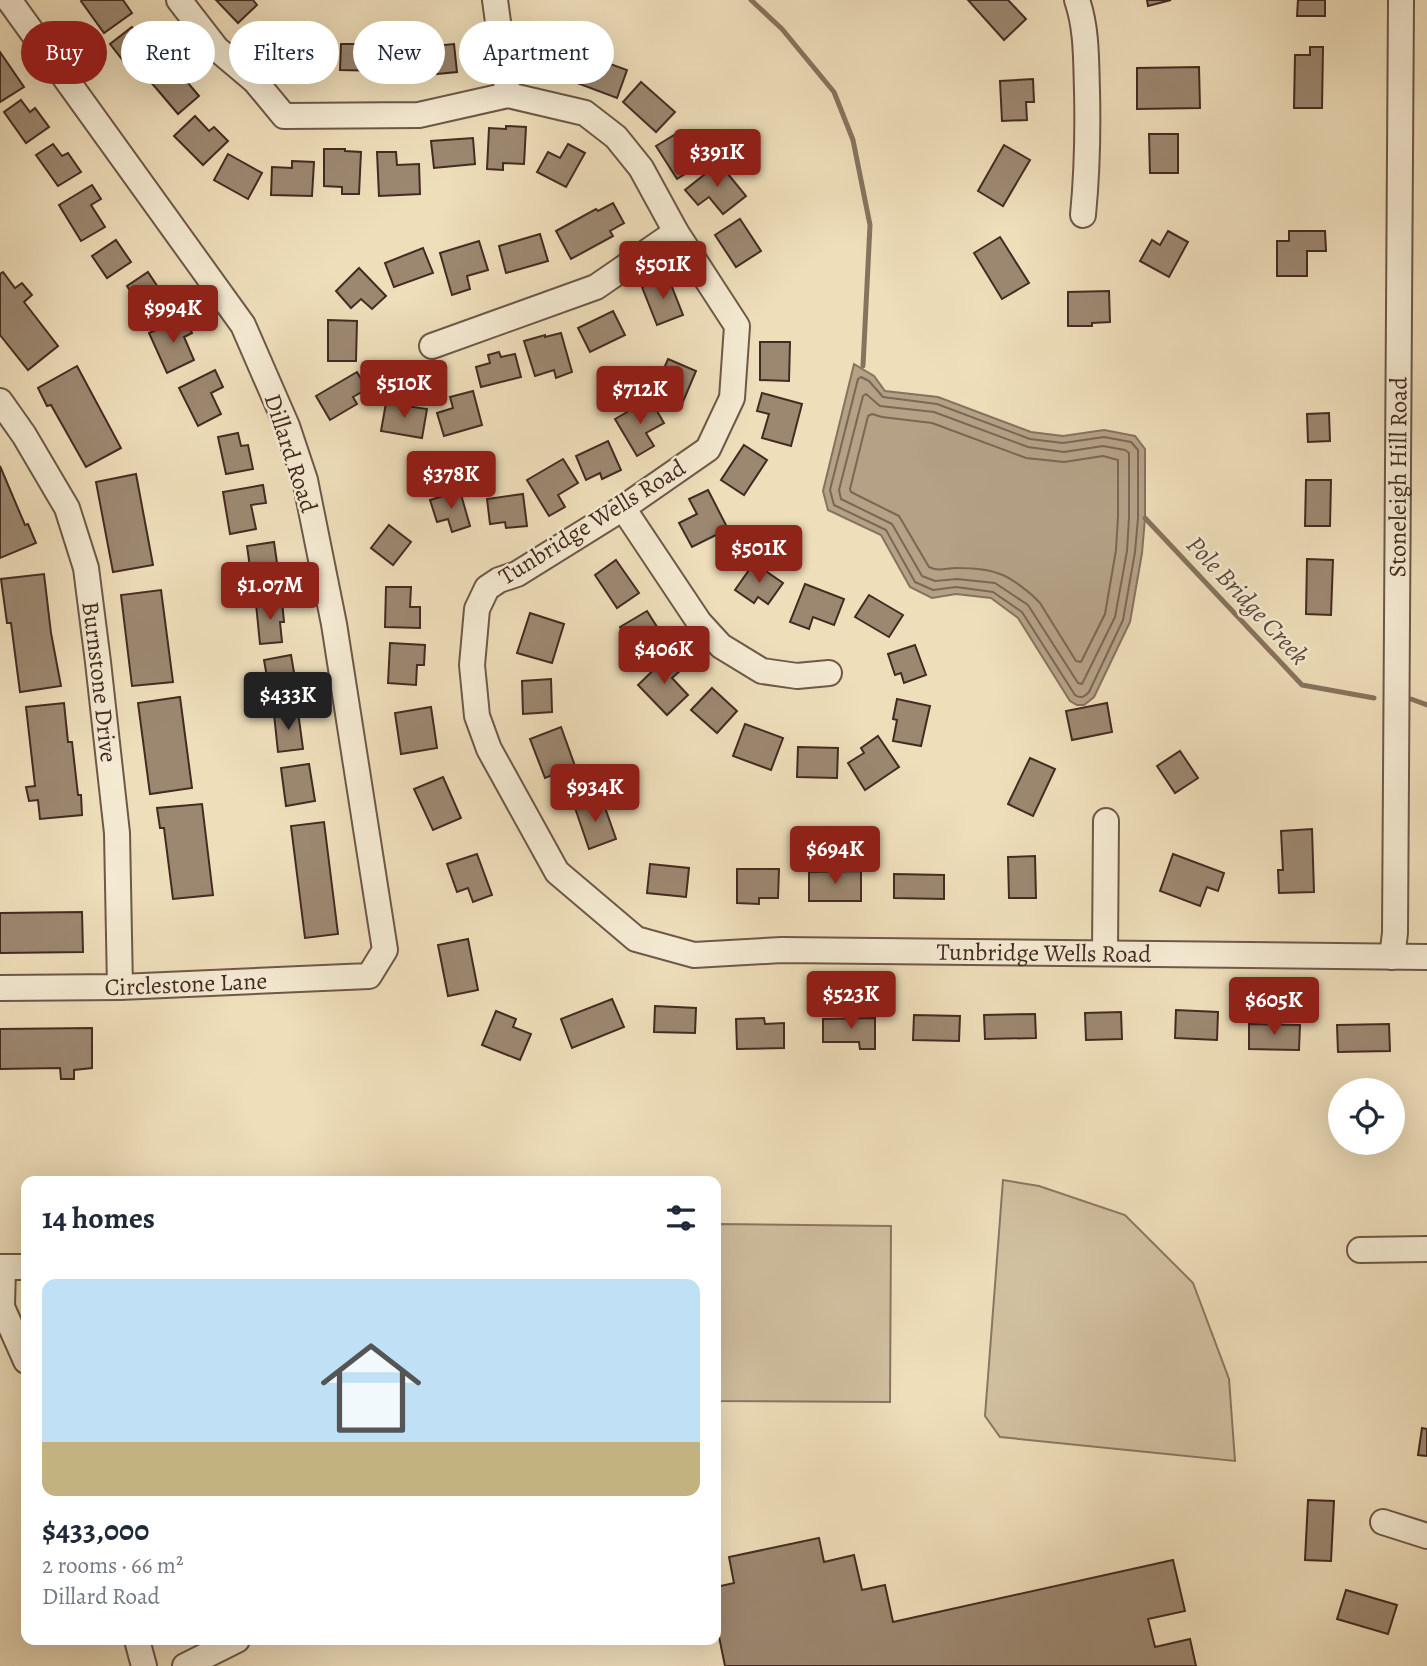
<!DOCTYPE html>
<html lang="en">
<head>
<meta charset="utf-8">
<style>
  :root { --surface:#fff; --page:#f2f2f3; --text:#1f2937; --muted:#747a83; --accent:#8f2418 }
  body { margin:0; font-family:Alegreya,serif; background:var(--page); color:var(--text); height:100vh; display:flex; flex-direction:column; font-size:26px; white-space:nowrap }
  * { box-sizing:border-box; margin:0 }
  p { font-size:23px; color:var(--muted) }
  .icon { flex:none; width:38px; height:38px; fill:none; stroke:currentColor; stroke-width:2; stroke-linecap:round; stroke-linejoin:round }
  .map { position:relative; flex:1; overflow:hidden }
  .details { position:absolute; left:21px; top:1176px; width:700px; height:469px; display:flex; flex-direction:column; background:var(--surface); border-radius:14px; box-shadow:0 7px 28px #0002 }
  .details>* { flex:none }
  .hud { position:absolute; left:21px; top:21px; width:700px; height:63px; display:flex; gap:14px }
  .controls { position:absolute; left:1328px; top:1078px; display:grid; gap:14px }
  .controls a { display:grid; place-items:center; width:77px; height:77px; border-radius:50%; background:var(--surface); box-shadow:0 7px 28px #0002; font-size:35px }
  .price { position:absolute; translate:-50% -60px; padding:0 16px; border-radius:7px; background:var(--accent); color:#fff; font-size:23px; line-height:46px; filter:drop-shadow(0 2px 4px #0008) }
  .price::after { content:''; position:absolute; left:50%; top:42px; width:21px; height:16px; margin-left:-10px; background:inherit; clip-path:polygon(0 0,100% 0,50% 100%) }
  .price.on { background:#222; color:#fff }
  ul { padding:0; list-style:none }
  li { display:grid; align-content:center; gap:14px; height:371px; padding:0 21px }
  li span { display:grid; place-items:center; height:217px; border-radius:14px; color:#555 }
  li>.icon { margin-inline-start:auto }
  span .icon { width:126px; height:126px; fill:#fffc; stroke-width:1 }
  li b { font-size:30px }
  h2 { display:flex; justify-content:space-between; align-items:center; height:84px; padding:0 21px; font-size:30px }
  .pill { padding:0 24px; border-radius:32px; background:var(--surface); box-shadow:0 7px 28px #0002; font-size:24px; line-height:63px }
  .pill.on { background:var(--accent); color:#fff }
  .map>svg:first-child { display:block }
  .green { fill:#d1c0a0; stroke:#8a7661; stroke-width:2 }
  .water { fill:#b4a186; stroke:#87725e; stroke-width:2 }
  .lines { fill:none; stroke-linecap:round; stroke-linejoin:round }
  .shore { stroke:#7c6654; stroke-width:2 }
  .stream { stroke:#87725e; stroke-width:5 }
  .building { fill:#9c8871; stroke:#442b22; stroke-width:2 }
  .minor-casing { stroke:#6e5848; stroke-width:28 }
  .minor { stroke:#f4ead2; stroke-width:24 }
  .labels { text-anchor:middle; stroke-width:5; stroke-linejoin:round; paint-order:stroke }
  .street-label { font-size:24px; fill:#442b22; stroke:#f4ead2 }
  .water-label { font-size:26px; font-style:italic; fill:#60483b; stroke:#f4ead2 }
</style>
</head>
<body>
<div class="map">
<svg width="1427" height="1666" viewBox="0 0 1427 1666">
  <rect width="100%" height="100%" fill="#eedeba"/>
  <filter id="stains"><feTurbulence type="fractalNoise" baseFrequency=".00286" numOctaves="4"/><feColorMatrix values="0 0 0 0 .2 0 0 0 0 .09 0 0 0 0 .02 0 0 0 .5 -.17"/></filter>
  <radialGradient id="worn" r=".72"><stop offset=".6" stop-color="#630" stop-opacity="0"/><stop offset="1" stop-color="#630" stop-opacity=".3"/></radialGradient>
  <!-- green -->
  <g class="green">
    <path d="M 1003,1180 L 1039,1186 L 1125,1215 L 1193,1283 L 1229,1379 L 1235,1461 L 1000,1437 L 985,1416 Z"/>
    <path d="M 716,1224 L 891,1226 L 890,1402 L 716,1401 Z"/>
  </g>
  <!-- water -->
  <path class="water" d="M 854,364 L 874,376 L 885,391 L 938,397 L 1031,432 L 1063,436 L 1104,430 L 1135,436 L 1145,449 L 1145,518 L 1142,553 L 1130,622 L 1094,697 L 1084,705 L 1077,705 L 1070,701 L 1018,618 L 991,598 L 956,594 L 932,598 L 910,587 L 881,535 L 828,510 L 823,491 Z"/>
  <g class="lines">
    <!-- shore -->
    <g class="shore">
      <path d="M 861,377 L 869,381 L 883,397 L 937,404 L 1030,439 L 1063,443 L 1104,437 L 1131,442 L 1138,450 L 1138,518 L 1135,552 L 1123,620 L 1089,692 C 1084,697 1081,699 1075,695 L 1022,612 L 993,592 L 956,587 L 933,590 L 915,582 L 886,530 L 834,505 L 830,490 L 858,379 Z"/>
      <path d="M 866,394 L 880,406 L 934,412 L 1028,447 L 1064,452 L 1103,446 L 1125,450 L 1129,453 L 1129,518 L 1127,551 L 1115,617 L 1082,684 L 1078,683 L 1028,605 L 995,583 L 957,579 L 935,581 L 922,576 L 892,524 L 841,499 L 839,490 L 863,396 Z"/>
      <path d="M 872,414 L 882,417 L 932,423 L 1026,458 L 1064,462 L 1103,456 L 1118,460 L 1118,517 L 1116,550 L 1105,614 L 1081,662 L 1076,661 L 1040,603 C 1032,594 1012,578 1000,574 C 988,569 969,568 956,568 C 946,568 939,572 929,567 L 899,516 L 851,492 L 850,489 L 868,416 Z"/>
    </g>
    <!-- stream -->
    <g class="stream">
      <path d="M 751,0 L 782,29 L 834,92 L 853,140 L 870,225 L 863,366"/>
      <path d="M 1145,518 L 1302,685 L 1374,698"/>
      <path d="M 1411,699 L 1427,705"/>
    </g>
  </g>
  <!-- building -->
  <g class="building">
    <path d="M 82,0 L 123,0 L 132,13 L 104,33 L 81,1 Z"/>
    <path d="M 216,0 L 253,0 L 257,5 L 238,23 Z"/>
    <path d="M 968,0 L 1008,0 L 1026,19 L 1004,40 Z"/>
    <path d="M 1147,0 L 1171,0 L 1148,6 Z"/>
    <path d="M 1298,0 L 1325,0 L 1325,16 L 1297,16 Z"/>
    <path d="M 275,26 L 310,41 L 300,66 L 264,51 Z"/>
    <path d="M 132,27 L 144,42 L 149,38 L 162,54 L 135,76 L 110,44 Z"/>
    <path d="M 368,36 L 386,36 L 385,71 L 340,70 L 341,44 L 368,44 Z"/>
    <path d="M 531,36 L 570,45 L 563,72 L 524,63 Z"/>
    <path d="M 454,44 L 457,72 L 417,76 L 414,48 Z"/>
    <path d="M 1310,47 L 1323,47 L 1322,108 L 1294,108 L 1295,55 L 1310,55 Z"/>
    <path d="M 0,52 L 24,87 L 0,102 Z"/>
    <path d="M 588,56 L 627,70 L 617,98 L 577,83 Z"/>
    <path d="M 171,63 L 199,96 L 178,114 L 150,81 Z"/>
    <path d="M 1199,67 L 1200,108 L 1137,109 L 1137,68 Z"/>
    <path d="M 1033,79 L 1034,102 L 1026,102 L 1027,120 L 1002,121 L 1000,81 Z"/>
    <path d="M 641,82 L 675,112 L 656,132 L 623,102 Z"/>
    <path d="M 21,100 L 30,112 L 35,108 L 49,127 L 26,143 L 4,112 Z"/>
    <path d="M 195,116 L 209,131 L 214,127 L 228,141 L 203,165 L 174,136 Z"/>
    <path d="M 506,126 L 526,127 L 524,164 L 503,163 L 503,170 L 487,169 L 489,128 L 506,129 Z"/>
    <path d="M 679,132 L 700,165 L 677,179 L 656,146 Z"/>
    <path d="M 1149,134 L 1178,134 L 1178,173 L 1150,173 Z"/>
    <path d="M 473,138 L 475,164 L 434,168 L 431,141 Z"/>
    <path d="M 53,144 L 62,156 L 68,153 L 81,172 L 58,186 L 36,155 Z"/>
    <path d="M 568,144 L 585,153 L 566,187 L 537,172 L 548,152 L 560,158 Z"/>
    <path d="M 1004,145 L 1030,160 L 1003,206 L 978,191 Z"/>
    <path d="M 324,149 L 345,149 L 345,151 L 361,152 L 359,194 L 342,194 L 342,187 L 324,186 Z"/>
    <path d="M 377,152 L 396,152 L 397,165 L 419,164 L 420,194 L 379,196 Z"/>
    <path d="M 228,154 L 262,173 L 248,199 L 214,180 Z"/>
    <path d="M 292,161 L 314,162 L 312,196 L 271,195 L 272,167 L 292,168 Z"/>
    <path d="M 719,163 L 746,196 L 723,214 L 709,197 L 698,205 L 685,190 Z"/>
    <path d="M 92,185 L 101,199 L 91,205 L 105,227 L 81,241 L 59,205 Z"/>
    <path d="M 613,203 L 624,223 L 610,231 L 613,236 L 571,259 L 556,231 L 596,209 L 598,211 Z"/>
    <path d="M 740,219 L 761,251 L 736,267 L 715,235 Z"/>
    <path d="M 1168,231 L 1188,242 L 1169,277 L 1140,261 L 1152,240 L 1160,245 Z"/>
    <path d="M 1289,231 L 1325,231 L 1326,251 L 1307,251 L 1307,276 L 1277,276 L 1277,241 L 1289,241 Z"/>
    <path d="M 540,234 L 548,261 L 506,273 L 499,246 Z"/>
    <path d="M 1000,237 L 1029,283 L 1002,299 L 974,253 Z"/>
    <path d="M 116,240 L 131,262 L 107,278 L 92,256 Z"/>
    <path d="M 479,241 L 488,270 L 467,276 L 470,289 L 452,295 L 440,253 Z"/>
    <path d="M 423,248 L 433,273 L 394,287 L 385,263 Z"/>
    <path d="M 359,268 L 386,296 L 372,309 L 361,299 L 351,308 L 336,291 Z"/>
    <path d="M 3,272 L 15,288 L 22,283 L 32,295 L 24,302 L 58,346 L 28,370 L 0,335 L 0,274 Z"/>
    <path d="M 148,272 L 169,304 L 148,318 L 127,286 Z"/>
    <path d="M 668,277 L 683,315 L 657,325 L 642,287 Z"/>
    <path d="M 1109,291 L 1110,322 L 1092,323 L 1092,326 L 1068,326 L 1068,292 Z"/>
    <path d="M 613,311 L 625,335 L 590,352 L 578,328 Z"/>
    <path d="M 185,317 L 192,333 L 184,337 L 194,360 L 167,373 L 149,333 Z"/>
    <path d="M 328,320 L 357,321 L 356,361 L 328,361 Z"/>
    <path d="M 561,333 L 572,372 L 556,378 L 554,370 L 535,376 L 524,341 L 545,335 L 545,337 Z"/>
    <path d="M 760,342 L 790,342 L 789,381 L 760,380 Z"/>
    <path d="M 499,352 L 501,357 L 515,354 L 521,377 L 481,387 L 476,367 L 490,363 L 488,355 Z"/>
    <path d="M 668,359 L 696,371 L 682,404 L 654,392 Z"/>
    <path d="M 77,366 L 121,448 L 86,467 L 51,405 L 47,406 L 38,388 Z"/>
    <path d="M 215,370 L 223,387 L 211,393 L 221,414 L 198,426 L 179,388 Z"/>
    <path d="M 357,372 L 367,389 L 353,397 L 357,404 L 330,420 L 316,396 Z"/>
    <path d="M 473,391 L 482,425 L 444,436 L 437,413 L 453,408 L 450,397 Z"/>
    <path d="M 762,393 L 802,404 L 791,446 L 762,438 L 769,414 L 757,411 Z"/>
    <path d="M 650,399 L 664,423 L 646,433 L 654,446 L 637,456 L 615,419 Z"/>
    <path d="M 386,403 L 427,409 L 422,438 L 381,431 Z"/>
    <path d="M 1329,413 L 1330,441 L 1308,442 L 1307,414 Z"/>
    <path d="M 238,433 L 241,446 L 248,445 L 253,469 L 226,474 L 218,437 Z"/>
    <path d="M 608,441 L 621,470 L 602,479 L 600,473 L 586,480 L 576,456 Z"/>
    <path d="M 744,445 L 767,460 L 744,495 L 721,480 Z"/>
    <path d="M 563,459 L 578,483 L 558,495 L 565,507 L 549,516 L 527,480 Z"/>
    <path d="M 0,466 L 25,525 L 28,524 L 36,543 L 0,558 Z"/>
    <path d="M 136,474 L 153,565 L 113,572 L 96,482 Z"/>
    <path d="M 1306,480 L 1331,480 L 1330,526 L 1305,526 Z"/>
    <path d="M 263,485 L 266,503 L 251,505 L 256,529 L 230,534 L 223,492 Z"/>
    <path d="M 708,490 L 728,529 L 692,547 L 679,523 L 697,514 L 689,499 Z"/>
    <path d="M 460,491 L 470,526 L 452,532 L 448,519 L 437,522 L 430,500 Z"/>
    <path d="M 523,494 L 527,526 L 506,528 L 505,522 L 490,524 L 487,499 Z"/>
    <path d="M 389,525 L 411,542 L 393,565 L 371,548 Z"/>
    <path d="M 274,542 L 280,584 L 253,588 L 247,546 Z"/>
    <path d="M 1307,559 L 1333,560 L 1331,615 L 1306,614 Z"/>
    <path d="M 616,560 L 639,593 L 617,608 L 595,575 Z"/>
    <path d="M 754,563 L 783,583 L 768,604 L 758,597 L 754,603 L 735,590 Z"/>
    <path d="M 44,574 L 51,633 L 61,686 L 20,692 L 11,623 L 7,623 L 1,579 Z"/>
    <path d="M 805,584 L 844,599 L 834,625 L 813,617 L 809,629 L 790,622 Z"/>
    <path d="M 386,587 L 411,587 L 410,607 L 420,607 L 420,628 L 385,627 Z"/>
    <path d="M 161,590 L 173,682 L 132,686 L 121,595 Z"/>
    <path d="M 869,595 L 903,615 L 889,637 L 855,617 Z"/>
    <path d="M 282,601 L 284,622 L 280,622 L 282,642 L 260,644 L 256,604 Z"/>
    <path d="M 647,611 L 659,630 L 653,634 L 660,645 L 638,658 L 620,627 Z"/>
    <path d="M 530,613 L 564,624 L 552,663 L 517,653 Z"/>
    <path d="M 390,643 L 425,645 L 424,665 L 417,665 L 416,685 L 388,683 Z"/>
    <path d="M 915,645 L 926,675 L 904,683 L 901,673 L 895,675 L 888,654 Z"/>
    <path d="M 291,655 L 298,696 L 271,700 L 264,660 Z"/>
    <path d="M 668,656 L 681,670 L 672,678 L 688,695 L 667,715 L 638,685 Z"/>
    <path d="M 551,679 L 552,712 L 523,714 L 522,681 Z"/>
    <path d="M 712,688 L 737,711 L 717,733 L 691,710 Z"/>
    <path d="M 180,697 L 192,788 L 150,794 L 138,703 Z"/>
    <path d="M 897,699 L 930,706 L 921,746 L 893,741 L 897,720 L 893,719 Z"/>
    <path d="M 64,703 L 68,742 L 72,742 L 78,795 L 81,795 L 82,815 L 40,819 L 38,800 L 29,801 L 26,787 L 35,786 L 26,707 Z"/>
    <path d="M 1107,703 L 1112,732 L 1072,740 L 1066,711 Z"/>
    <path d="M 431,707 L 437,748 L 401,754 L 395,713 Z"/>
    <path d="M 298,712 L 303,749 L 278,752 L 274,714 Z"/>
    <path d="M 745,724 L 783,738 L 771,770 L 733,756 Z"/>
    <path d="M 561,727 L 575,766 L 545,778 L 530,739 Z"/>
    <path d="M 878,736 L 899,767 L 865,790 L 848,763 L 864,753 L 861,748 Z"/>
    <path d="M 798,747 L 838,748 L 837,778 L 797,777 Z"/>
    <path d="M 1180,751 L 1198,778 L 1175,793 L 1157,766 Z"/>
    <path d="M 1030,758 L 1055,769 L 1033,816 L 1008,804 Z"/>
    <path d="M 309,764 L 315,801 L 286,806 L 281,768 Z"/>
    <path d="M 443,777 L 461,818 L 433,830 L 414,789 Z"/>
    <path d="M 602,799 L 616,839 L 589,849 L 575,808 Z"/>
    <path d="M 202,804 L 213,895 L 173,899 L 164,828 L 160,828 L 157,808 Z"/>
    <path d="M 324,822 L 338,934 L 305,938 L 291,826 Z"/>
    <path d="M 1312,829 L 1314,892 L 1279,893 L 1278,870 L 1283,870 L 1281,831 Z"/>
    <path d="M 477,854 L 492,895 L 473,902 L 468,888 L 457,892 L 447,864 Z"/>
    <path d="M 1173,854 L 1224,873 L 1218,891 L 1207,887 L 1200,906 L 1160,891 Z"/>
    <path d="M 1035,856 L 1036,898 L 1009,898 L 1008,857 Z"/>
    <path d="M 650,864 L 689,868 L 686,897 L 647,893 Z"/>
    <path d="M 737,869 L 779,869 L 778,898 L 759,898 L 759,904 L 737,903 Z"/>
    <path d="M 861,871 L 861,901 L 809,901 L 809,872 Z"/>
    <path d="M 894,874 L 944,875 L 944,899 L 894,898 Z"/>
    <path d="M 82,912 L 83,952 L 0,953 L 0,913 Z"/>
    <path d="M 468,939 L 478,990 L 448,996 L 438,945 Z"/>
    <path d="M 612,999 L 624,1027 L 572,1048 L 561,1019 Z"/>
    <path d="M 655,1006 L 696,1008 L 695,1033 L 654,1032 Z"/>
    <path d="M 1176,1010 L 1218,1012 L 1217,1040 L 1175,1038 Z"/>
    <path d="M 496,1011 L 516,1019 L 513,1027 L 531,1034 L 520,1060 L 482,1045 Z"/>
    <path d="M 1121,1012 L 1122,1039 L 1086,1040 L 1085,1013 Z"/>
    <path d="M 1035,1014 L 1036,1038 L 985,1039 L 984,1015 Z"/>
    <path d="M 914,1015 L 960,1016 L 959,1041 L 913,1040 Z"/>
    <path d="M 764,1018 L 765,1024 L 784,1023 L 784,1048 L 737,1049 L 736,1019 Z"/>
    <path d="M 875,1018 L 875,1049 L 860,1049 L 859,1042 L 823,1042 L 823,1019 Z"/>
    <path d="M 1249,1024 L 1300,1025 L 1299,1050 L 1249,1049 Z"/>
    <path d="M 1389,1024 L 1390,1051 L 1338,1052 L 1337,1025 Z"/>
    <path d="M 92,1028 L 92,1068 L 74,1070 L 74,1079 L 61,1079 L 60,1068 L 0,1069 L 0,1029 Z"/>
    <path d="M 1422,1428 L 1427,1429 L 1427,1456 L 1418,1455 Z"/>
    <path d="M 1308,1500 L 1334,1501 L 1331,1561 L 1305,1560 Z"/>
    <path d="M 819,1538 L 824,1562 L 854,1555 L 862,1590 L 885,1585 L 893,1622 L 1173,1560 L 1185,1611 L 1148,1619 L 1155,1647 L 1190,1639 L 1196,1666 L 725,1666 L 716,1622 L 716,1587 L 734,1583 L 729,1557 Z"/>
    <path d="M 1346,1590 L 1397,1605 L 1388,1634 L 1337,1619 Z"/>
  </g>
  <g class="lines">
    <defs>
      <g id="minor">
        <path id="s1" d="M 179,0 L 217,49 L 255,81 L 284,116 L 419,115 L 508,95 L 585,113 L 616,137 L 641,168 L 676,232 L 737,326 L 732,398 L 708,449 L 623,508 L 517,574 L 499,580 L 487,588 L 477,609 L 472,665 L 477,716 L 489,749 L 557,872 L 636,939 L 694,955 L 782,950 L 1427,957"/>
        <path d="M 495,0 L 508,95"/>
        <path d="M 1077,0 C 1087,29 1086,61 1087,91 C 1088,133 1087,174 1083,215"/>
        <path d="M 432,346 L 596,287 L 676,232"/>
        <path id="s2" d="M 0,401 L 24,435 L 67,508 L 86,568 L 98,662 L 117,833 L 120,987"/>
        <path d="M 623,508 L 699,622 L 721,646 L 762,671 L 797,676 L 829,673"/>
        <path d="M 1105,953 L 1106,821"/>
        <path id="s3" d="M 1392,957 L 1395,933 L 1401,0"/>
        <path id="s4" d="M 0,988 L 120,987 L 369,976 L 385,950 L 334,624 L 305,480 L 287,426 L 243,325 L 9,0"/>
        <path d="M 1360,1250 L 1427,1249"/>
        <path d="M 0,1267 L 26,1267"/>
        <path d="M 3,1267 L 2,1307 L 26,1361"/>
        <path d="M 1383,1522 L 1427,1536"/>
        <path d="M 137,1640 L 144,1666"/>
        <path d="M 185,1666 L 237,1640"/>
      </g>
    </defs>
    <!-- minor casing -->
    <use href="#minor" class="minor-casing"/>
    <!-- minor -->
    <use href="#minor" class="minor"/>
  </g>
  <g class="labels">
    <!-- street labels -->
    <g class="street-label">
      <text transform="translate(291 453) rotate(72)" y="8">Dillard Road</text>
      <text dy="8" stroke="none"><textPath href="#s3" startOffset="480">Stoneleigh Hill Road</textPath></text>
      <text transform="translate(592 522) rotate(-32)" y="8">Tunbridge Wells Road</text>
      <text dy="8" stroke="none"><textPath href="#s2" startOffset="304">Burnstone Drive</textPath></text>
      <text dy="8" stroke="none"><textPath href="#s1" startOffset="1937">Tunbridge Wells Road</textPath></text>
      <text dy="8" stroke="none"><textPath href="#s4" startOffset="186">Circlestone Lane</textPath></text>
    </g>
    <!-- water labels -->
    <g class="water-label">
      <text transform="translate(1248 600) rotate(47)" y="9">Pole Bridge Creek</text>
    </g>
  </g>
  <rect width="100%" height="100%" filter="url(#stains)"/>
  <rect width="100%" height="100%" fill="url(#worn)"/>
</svg>
<div class="controls">
<a><svg class="icon" aria-label="locate" viewBox="0 0 24 24"><circle cx="12" cy="12" r="6"/><path d="M12 2v4M12 18v4M2 12h4M18 12h4"/></svg></a>
</div>
<b class="price" style="left:717px;top:189px">$391K</b>
<b class="price" style="left:663px;top:301px">$501K</b>
<b class="price" style="left:173px;top:345px">$994K</b>
<b class="price" style="left:404px;top:420px">$510K</b>
<b class="price" style="left:640px;top:426px">$712K</b>
<b class="price" style="left:451px;top:511px">$378K</b>
<b class="price" style="left:759px;top:585px">$501K</b>
<b class="price" style="left:270px;top:622px">$1.07M</b>
<b class="price" style="left:664px;top:686px">$406K</b>
<b class="price on" style="left:288px;top:732px">$433K</b>
<b class="price" style="left:595px;top:824px">$934K</b>
<b class="price" style="left:835px;top:886px">$694K</b>
<b class="price" style="left:851px;top:1031px">$523K</b>
<b class="price" style="left:1274px;top:1037px">$605K</b>
<div class="hud">
<a class="pill on">Buy</a>
<a class="pill">Rent</a>
<a class="pill">Filters</a>
<a class="pill">New</a>
<a class="pill">Apartment</a>
</div>
<section class="details">
<h2>14 homes<svg class="icon" aria-label="filters" viewBox="0 0 24 24"><path d="M4 7h16M4 17h16"/><circle cx="9" cy="7" r="2"/><circle cx="15" cy="17" r="2"/></svg></h2>
<ul>
<li><span style="background:linear-gradient(#bfe0f5 75%,#c2b280 0)"><svg class="icon" aria-label="home" viewBox="0 0 24 24"><path d="M3 11l9-7 9 7M6 9v11h12V9"/></svg></span><div><b>$433,000</b><p>2 rooms · 66 m²</p><p>Dillard Road</p></div></li>
</ul>
</section>
</div>
</body>
</html>
